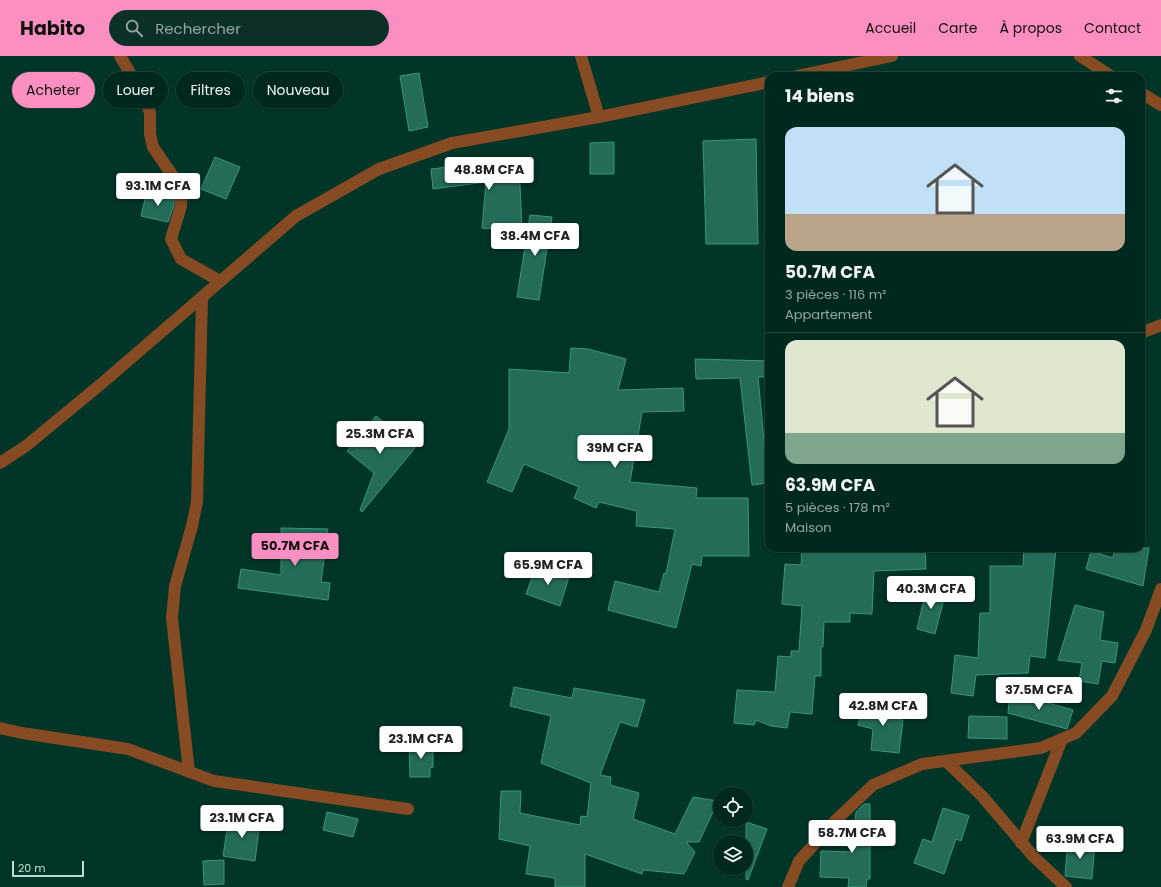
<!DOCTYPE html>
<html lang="fr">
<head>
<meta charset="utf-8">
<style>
  :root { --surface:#00281e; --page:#0a3027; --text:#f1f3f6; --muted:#95a6a4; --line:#22443c; --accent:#fc8fc1 }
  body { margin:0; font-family:Poppins,sans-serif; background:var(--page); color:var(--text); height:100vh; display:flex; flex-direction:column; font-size:15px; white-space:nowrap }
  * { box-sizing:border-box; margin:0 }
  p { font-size:13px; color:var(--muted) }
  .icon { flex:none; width:22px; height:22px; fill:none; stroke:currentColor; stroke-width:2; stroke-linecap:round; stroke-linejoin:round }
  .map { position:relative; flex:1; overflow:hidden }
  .panel { position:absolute; left:765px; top:16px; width:380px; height:480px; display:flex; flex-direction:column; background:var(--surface); border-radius:12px; box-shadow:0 1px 3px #0004,0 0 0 1px var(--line) }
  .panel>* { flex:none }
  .guide { position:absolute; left:12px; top:16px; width:380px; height:36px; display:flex; gap:8px }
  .tools { position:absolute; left:713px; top:731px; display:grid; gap:8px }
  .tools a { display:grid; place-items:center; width:40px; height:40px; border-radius:50%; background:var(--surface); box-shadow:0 1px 3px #0004,0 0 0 1px var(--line); font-size:20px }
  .scale { position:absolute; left:12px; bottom:10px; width:72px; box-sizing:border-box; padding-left:4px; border:2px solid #b7e2d3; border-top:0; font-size:11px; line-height:14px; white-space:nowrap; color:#b7e2d3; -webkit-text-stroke:3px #003528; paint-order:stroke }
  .price { position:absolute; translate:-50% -34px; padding:0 9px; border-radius:4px; background:#fff; color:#222; font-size:13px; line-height:26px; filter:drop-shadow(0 1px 2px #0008) }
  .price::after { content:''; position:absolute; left:50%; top:24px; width:12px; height:9px; margin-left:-6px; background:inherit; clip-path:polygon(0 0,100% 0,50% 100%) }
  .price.selected { background:var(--accent); color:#111 }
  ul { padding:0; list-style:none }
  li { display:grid; align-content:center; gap:8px; height:212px; padding:0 20px }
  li+li { border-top:1px solid var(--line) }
  li span { display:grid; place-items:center; height:124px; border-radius:12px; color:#555 }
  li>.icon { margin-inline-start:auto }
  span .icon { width:72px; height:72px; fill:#fffc; stroke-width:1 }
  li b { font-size:17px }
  h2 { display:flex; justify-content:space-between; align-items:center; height:48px; padding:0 20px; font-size:17px }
  .chip { padding:0 14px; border-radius:18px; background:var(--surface); box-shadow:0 1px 3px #0004,0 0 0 1px var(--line); font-size:14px; line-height:36px }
  .chip.selected { background:var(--accent); color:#111 }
  header { display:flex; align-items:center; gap:24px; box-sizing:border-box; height:56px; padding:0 20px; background:var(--accent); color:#111 }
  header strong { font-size:19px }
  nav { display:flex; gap:22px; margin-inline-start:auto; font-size:14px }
  .search { width:280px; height:36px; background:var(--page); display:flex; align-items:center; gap:10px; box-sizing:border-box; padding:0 14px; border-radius:22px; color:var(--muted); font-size:15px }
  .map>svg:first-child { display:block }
  .building { fill:#246c59; stroke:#37977d }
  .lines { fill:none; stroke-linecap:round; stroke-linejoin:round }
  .minor { stroke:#864b23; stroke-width:12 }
</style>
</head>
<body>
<header>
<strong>Habito</strong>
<div class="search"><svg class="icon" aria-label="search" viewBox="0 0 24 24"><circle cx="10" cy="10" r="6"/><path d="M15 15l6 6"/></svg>Rechercher</div>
<nav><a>Accueil</a><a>Carte</a><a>À propos</a><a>Contact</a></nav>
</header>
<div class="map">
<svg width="1161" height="831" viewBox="0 0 1161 831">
  <rect width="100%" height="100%" fill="#003528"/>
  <!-- building -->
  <g class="building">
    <path d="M 419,17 L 428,71 L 409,75 L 400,20 Z"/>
    <path d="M 756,83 L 758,188 L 706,188 L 703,85 Z"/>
    <path d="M 614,86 L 614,118 L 590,118 L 590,87 Z"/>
    <path d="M 215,101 L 240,111 L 226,143 L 201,133 Z"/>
    <path d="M 519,106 L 522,175 L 482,172 L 486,126 L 433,133 L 431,113 L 482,107 L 483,109 Z"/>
    <path d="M 147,135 L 174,142 L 174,149 L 168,166 L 141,160 Z"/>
    <path d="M 530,159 L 552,161 L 539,244 L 517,241 Z"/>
    <path d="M 571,292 L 588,293 L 626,303 L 618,334 L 683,332 L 684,355 L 642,356 L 630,426 L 697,432 L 696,442 L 748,442 L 749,500 L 702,500 L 701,510 L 692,508 L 676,572 L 608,554 L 615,525 L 659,536 L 664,517 L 666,518 L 675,473 L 636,470 L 637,455 L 599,446 L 596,452 L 574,442 L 579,431 L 524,408 L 512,436 L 487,426 L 509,373 L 509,313 L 569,317 Z"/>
    <path d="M 695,303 L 769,305 L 769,321 L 758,321 L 768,427 L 752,429 L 740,322 L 696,323 Z"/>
    <path d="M 376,360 L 415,392 L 362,456 L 360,454 L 374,417 L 347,395 Z"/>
    <path d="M 281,472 L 328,473 L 321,526 L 330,527 L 328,544 L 238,532 L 241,513 L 281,519 Z"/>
    <path d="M 802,492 L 925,492 L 926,513 L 874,515 L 872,558 L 850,557 L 850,566 L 824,566 L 823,591 L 821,591 L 821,620 L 815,620 L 812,658 L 790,656 L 787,672 L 771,670 L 756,664 L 754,669 L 734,667 L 737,634 L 775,636 L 778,600 L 791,601 L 791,595 L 799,595 L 802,550 L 782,548 L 785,508 L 801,509 Z"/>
    <path d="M 1024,492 L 1056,492 L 1045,602 L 1030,600 L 1028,617 L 976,619 L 973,640 L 951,637 L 955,599 L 978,602 L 980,557 L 990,557 L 990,510 L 1023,510 Z"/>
    <path d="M 1115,492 L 1149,492 L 1143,530 L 1086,513 L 1091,495 L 1113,502 Z"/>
    <path d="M 536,511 L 569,521 L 560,550 L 526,538 Z"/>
    <path d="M 927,530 L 946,535 L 935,578 L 917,573 Z"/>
    <path d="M 1075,549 L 1104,556 L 1100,584 L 1118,587 L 1115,607 L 1102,605 L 1098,628 L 1079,625 L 1082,607 L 1058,604 Z"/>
    <path d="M 514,631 L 572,642 L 574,632 L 645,644 L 637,671 L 620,666 L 600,719 L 611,721 L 610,729 L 639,737 L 633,763 L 675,778 L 693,741 L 718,745 L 699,786 L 686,786 L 695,796 L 684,818 L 643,814 L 642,818 L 585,798 L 585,831 L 555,831 L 555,822 L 526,818 L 530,790 L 499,783 L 501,735 L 521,735 L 520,757 L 580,769 L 581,760 L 587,761 L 591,727 L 541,707 L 551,660 L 510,650 Z"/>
    <path d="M 1010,636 L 1073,654 L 1067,673 L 1008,657 Z"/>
    <path d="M 864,646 L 902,656 L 900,664 L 903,664 L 899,697 L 871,694 L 873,673 L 858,669 Z"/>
    <path d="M 969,660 L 1007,661 L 1007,683 L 968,682 Z"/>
    <path d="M 433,687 L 433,711 L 430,712 L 430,721 L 410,721 L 409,688 Z"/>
    <path d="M 864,748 L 870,748 L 870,765 L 873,765 L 870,794 L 870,823 L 867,823 L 866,831 L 848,831 L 849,822 L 820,821 L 821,795 L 852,796 L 856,756 Z"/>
    <path d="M 943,752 L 969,760 L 961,785 L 956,783 L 944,818 L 914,807 L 923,783 L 932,786 Z"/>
    <path d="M 327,756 L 358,763 L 353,781 L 323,774 Z"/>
    <path d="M 229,761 L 260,765 L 255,805 L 223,800 Z"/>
    <path d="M 746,766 L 767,773 L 748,824 L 746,823 Z"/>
    <path d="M 1068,785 L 1095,787 L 1092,823 L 1065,820 Z"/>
    <path d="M 224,804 L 224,828 L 204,829 L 203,805 Z"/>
  </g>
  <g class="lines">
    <!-- minor -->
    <g class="minor">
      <path d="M 120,0 L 145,42 L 150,57 L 150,78 L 153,91 L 181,132 L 181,150 L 171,183 L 181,203 L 220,225"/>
      <path d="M 581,0 L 599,61"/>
      <path d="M 1080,0 L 1111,20"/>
      <path d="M 797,20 L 892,0"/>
      <path d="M 1141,37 L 1161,49"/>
      <path d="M 1141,277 L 1161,269"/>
      <path d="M 0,407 L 26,390 L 101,328 L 296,160 L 379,113 L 452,87 L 599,61 L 769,26"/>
      <path d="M 0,672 L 22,677 L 128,693 L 214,725 L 408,753"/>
      <path d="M 946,705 L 982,740 L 1033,800 L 1066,831"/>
      <path d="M 189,716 L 172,562 L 175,530 L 192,470 L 197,446 L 202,241"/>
      <path d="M 1021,787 L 1062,683"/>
      <path d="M 788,831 L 799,805 L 836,764 L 873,729 L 922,708 L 1041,692 L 1076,677 L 1112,640 L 1146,574 L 1161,533"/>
    </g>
  </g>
</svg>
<div class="tools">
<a><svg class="icon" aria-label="locate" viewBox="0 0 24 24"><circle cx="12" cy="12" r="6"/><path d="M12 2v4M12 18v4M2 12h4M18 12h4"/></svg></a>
<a><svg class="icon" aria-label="layers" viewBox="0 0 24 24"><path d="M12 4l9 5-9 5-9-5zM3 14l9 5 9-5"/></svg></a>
</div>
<div class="scale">20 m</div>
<b class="price" style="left:489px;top:135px">48.8M CFA</b>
<b class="price" style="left:158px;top:151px">93.1M CFA</b>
<b class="price" style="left:535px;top:201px">38.4M CFA</b>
<b class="price" style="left:380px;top:399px">25.3M CFA</b>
<b class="price" style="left:615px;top:413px">39M CFA</b>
<b class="price selected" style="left:295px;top:511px">50.7M CFA</b>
<b class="price" style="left:548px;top:530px">65.9M CFA</b>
<b class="price" style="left:931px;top:554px">40.3M CFA</b>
<b class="price" style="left:1039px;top:655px">37.5M CFA</b>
<b class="price" style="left:883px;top:671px">42.8M CFA</b>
<b class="price" style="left:421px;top:704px">23.1M CFA</b>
<b class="price" style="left:242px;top:783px">23.1M CFA</b>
<b class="price" style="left:852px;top:798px">58.7M CFA</b>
<b class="price" style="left:1080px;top:804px">63.9M CFA</b>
<div class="guide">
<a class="chip selected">Acheter</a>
<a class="chip">Louer</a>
<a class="chip">Filtres</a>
<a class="chip">Nouveau</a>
</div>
<section class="panel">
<h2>14 biens<svg class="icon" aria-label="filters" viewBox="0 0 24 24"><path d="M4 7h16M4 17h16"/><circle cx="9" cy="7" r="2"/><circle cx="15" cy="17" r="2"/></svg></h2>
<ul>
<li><span style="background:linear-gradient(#bfe0f5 70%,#b9a48a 0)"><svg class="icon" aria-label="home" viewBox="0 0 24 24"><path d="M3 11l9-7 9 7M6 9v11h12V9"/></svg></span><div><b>50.7M CFA</b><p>3 pièces · 116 m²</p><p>Appartement</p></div></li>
<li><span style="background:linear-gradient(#dfe7d0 75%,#7fa58c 0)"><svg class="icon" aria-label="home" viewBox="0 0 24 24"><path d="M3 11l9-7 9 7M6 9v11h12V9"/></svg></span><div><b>63.9M CFA</b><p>5 pièces · 178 m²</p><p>Maison</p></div></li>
</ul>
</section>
</div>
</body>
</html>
